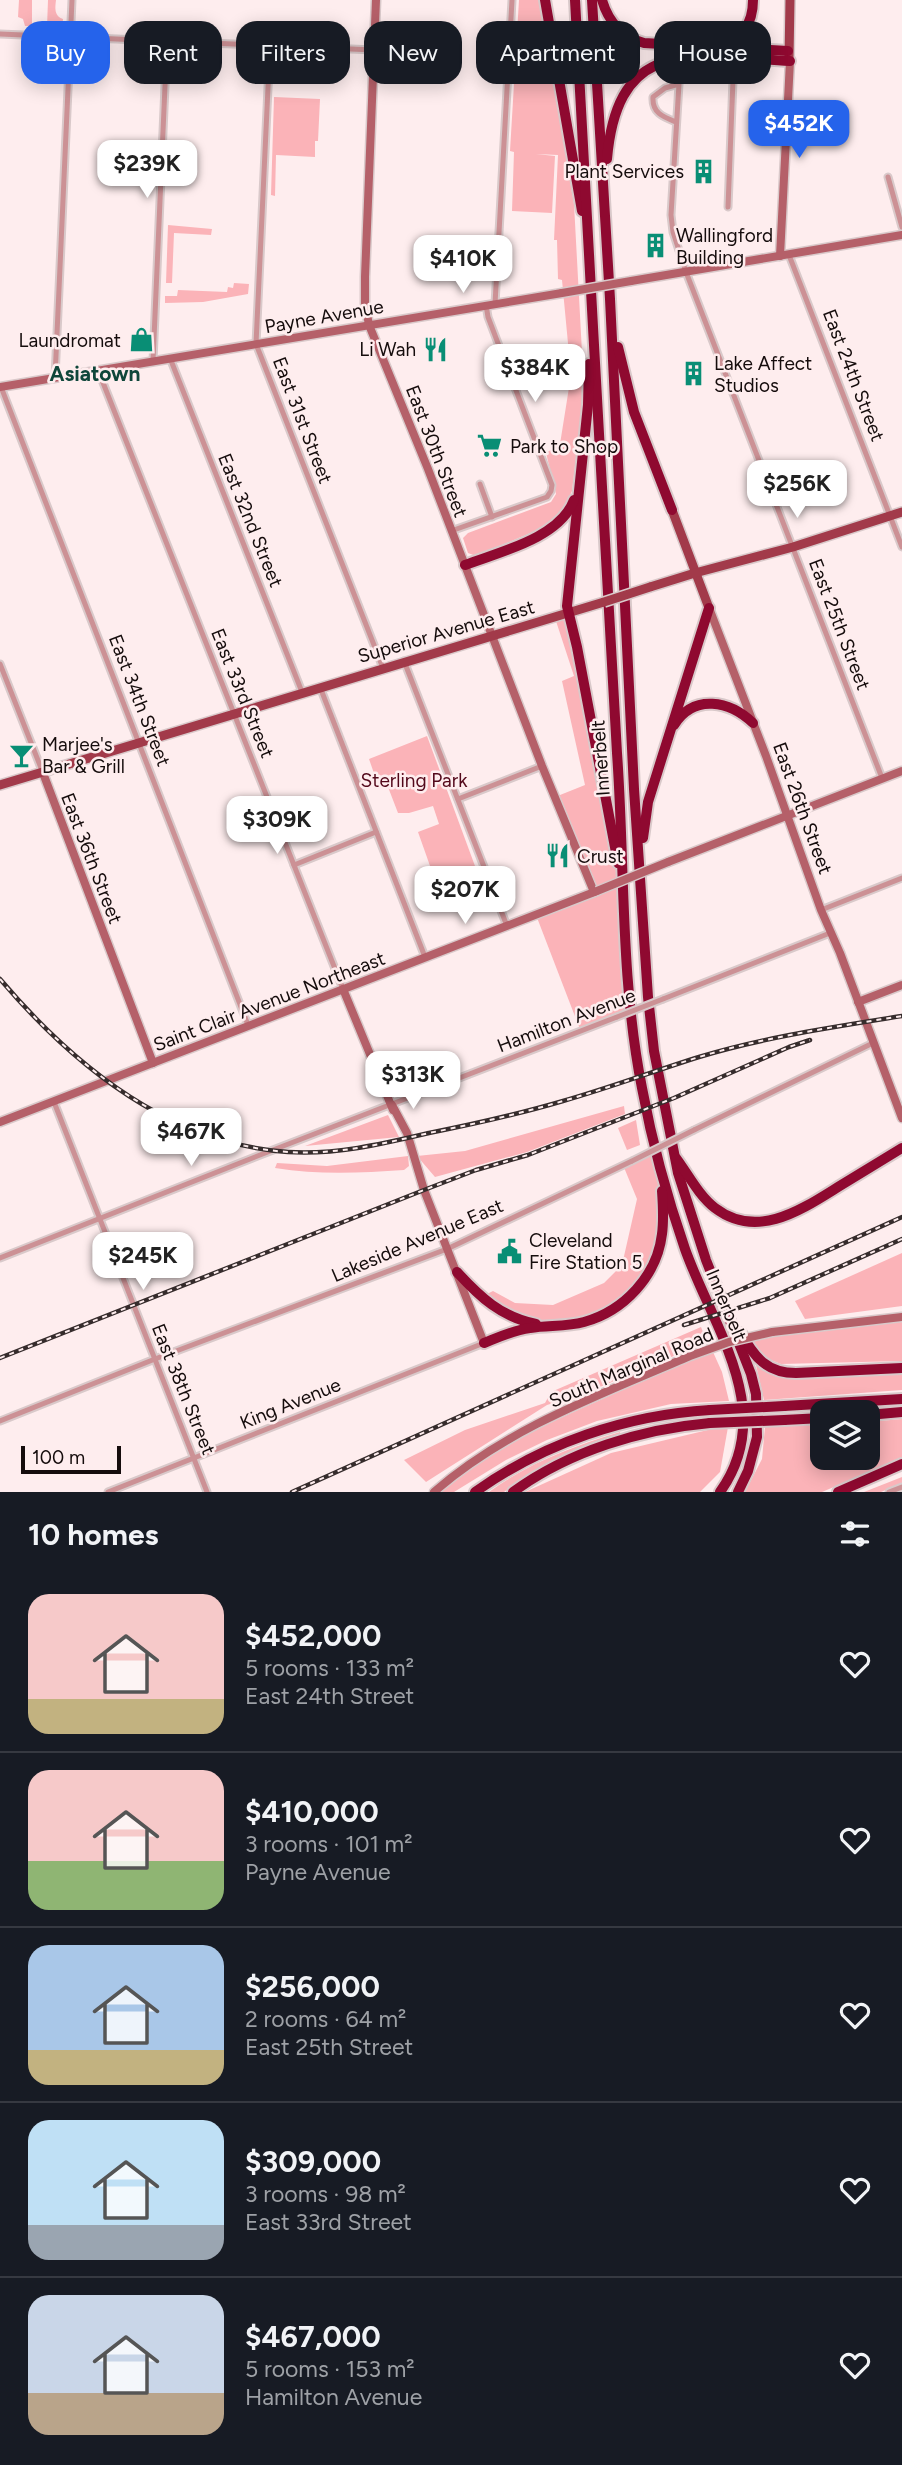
<!DOCTYPE html>
<html lang="en">
<head>
<meta charset="utf-8">
<style>
  :root { --surface:#171b24; --page:#242831; --text:#f1f3f6; --muted:#9ea1a6; --line:#363941; --accent:#2563eb }
  body { margin:0; font-family:Figtree,sans-serif; background:var(--page); color:var(--text); height:100vh; display:flex; flex-direction:column; font-size:26px; white-space:nowrap }
  * { box-sizing:border-box; margin:0 }
  p { font-size:23px; color:var(--muted) }
  .icon { flex:none; width:38px; height:38px; fill:none; stroke:currentColor; stroke-width:2; stroke-linecap:round; stroke-linejoin:round }
  .map { position:relative; height:1492px; overflow:hidden }
  .side { display:flex; flex-direction:column; background:var(--surface); flex:1 }
  .side>* { flex:none }
  .guide { position:absolute; left:21px; top:21px; width:861px; height:63px; display:flex; gap:14px }
  .buttons { position:absolute; left:810px; top:1400px; display:grid; gap:14px }
  .buttons a { display:grid; place-items:center; width:70px; height:70px; border-radius:14px; background:var(--surface); box-shadow:0 4px 18px #0003; font-size:35px }
  .scale { position:absolute; left:21px; bottom:18px; width:100px; box-sizing:border-box; padding-left:7px; border:4px solid #150c0c; border-top:0; font-size:19px; line-height:24px; white-space:nowrap; color:#150c0c; -webkit-text-stroke:5px #feedee; paint-order:stroke }
  .price { position:absolute; translate:-50% -60px; padding:0 16px; border-radius:14px; background:#fff; color:#222; font-size:23px; line-height:46px; filter:drop-shadow(0 2px 4px #0008) }
  .price::after { content:''; position:absolute; left:50%; top:42px; width:21px; height:16px; margin-left:-10px; background:inherit; clip-path:polygon(0 0,100% 0,50% 100%) }
  .price.active { background:var(--accent); color:#fff }
  ul { padding:0; list-style:none }
  li { display:flex; align-items:center; gap:21px; height:175px; padding:0 28px }
  li+li { border-top:2px solid var(--line) }
  li span { display:grid; place-items:center; flex:none; width:196px; height:140px; border-radius:21px; color:#555 }
  li>.icon { margin-inline-start:auto }
  span .icon { width:84px; height:84px; fill:#fffc; stroke-width:1 }
  li b { font-size:30px }
  h2 { display:flex; justify-content:space-between; align-items:center; height:84px; padding:0 28px; font-size:30px }
  .tag { padding:0 24px; border-radius:21px; background:var(--surface); box-shadow:0 4px 18px #0003; font-size:24px; line-height:63px }
  .tag.active { background:var(--accent); color:#fff }
  .map>svg:first-child { display:block }
  .green { fill:#fbb3b8 }
  .lines { fill:none; stroke-linecap:round; stroke-linejoin:round }
  .street-casing { stroke:#d9c9ca; stroke-width:9 }
  .secondary-casing { stroke:#d9c9ca; stroke-width:11 }
  .primary-casing { stroke:#d9c9ca; stroke-width:12 }
  .highway-casing { stroke:#d9c9ca; stroke-width:14 }
  .street { stroke:#cc9195; stroke-width:5 }
  .secondary { stroke:#b56069; stroke-width:8 }
  .primary { stroke:#a23a4a; stroke-width:9 }
  .highway { stroke:#8f0930; stroke-width:10 }
  .rail-casing { stroke:#362c2c; stroke-width:4.5 }
  .rail { stroke:#feedee; stroke-width:2; stroke-dasharray:5; stroke-linecap:butt }
  .street-bridge-casing { stroke:#d9c9ca; stroke-width:9; stroke-linecap:butt }
  .secondary-bridge-casing { stroke:#d9c9ca; stroke-width:11; stroke-linecap:butt }
  .primary-bridge-casing { stroke:#d9c9ca; stroke-width:12; stroke-linecap:butt }
  .highway-bridge-casing { stroke:#d9c9ca; stroke-width:14; stroke-linecap:butt }
  .street-bridge { stroke:#cc9195; stroke-width:5 }
  .secondary-bridge { stroke:#b56069; stroke-width:8 }
  .primary-bridge { stroke:#a23a4a; stroke-width:9 }
  .highway-bridge { stroke:#8f0930; stroke-width:10 }
  .labels { text-anchor:middle; stroke-width:5; stroke-linejoin:round; paint-order:stroke }
  .poi-label { font-size:19px; fill:#150c0c; stroke:#feedee; text-anchor:start }
  .street-label { font-size:19px; fill:#150c0c; stroke:#feedee }
  .park-label { font-size:19px; fill:#53081a; stroke:#feedee }
  .neighbourhood-label { font-size:21px; font-weight:bold; fill:#0f463a; stroke:#feedee }
</style>
</head>
<body>
<div class="map">
<svg width="902" height="1492" viewBox="0 0 902 1492">
  <rect width="100%" height="100%" fill="#feedee"/>
  <!-- green -->
  <g class="green">
    <path d="M 19,0 L 32,0 L 32,26 L 25,26 L 23,19 L 18,17 Z"/>
    <path d="M 48,0 L 56,0 C 55,8 54,16 63,19 L 62,28 L 47,27 Z"/>
    <path d="M 519,0 L 541,0 L 569,175 L 574,204 L 583,371 L 582,406 L 572,491 L 563,510 L 542,528 L 476,556 L 468,553 L 463,538 L 468,533 L 551,502 L 556,494 L 546,453 L 560,444 L 571,375 L 562,280 L 558,279 L 557,240 L 554,240 L 558,155 L 536,154 L 555,156 L 552,213 L 512,211 L 514,152 L 510,151 Z"/>
    <path d="M 274,97 L 320,99 L 318,141 L 315,141 L 315,157 L 276,155 L 275,196 L 271,195 Z"/>
    <path d="M 168,225 L 212,229 L 211,235 L 174,233 L 172,283 L 166,283 Z"/>
    <path d="M 234,283 L 249,284 L 248,294 L 203,302 L 165,303 L 165,296 L 177,296 L 178,290 L 227,292 L 228,287 L 233,288 Z"/>
    <path d="M 568,614 L 615,847 L 631,1012 L 581,1032 L 536,915 L 593,892 L 555,797 L 585,785 L 562,681 L 574,676 L 555,618 Z"/>
    <path d="M 427,736 L 475,866 L 435,880 L 418,832 L 439,824 L 433,806 L 409,813 L 398,813 L 388,787 L 377,782 L 369,759 Z"/>
    <path d="M 624,1106 L 625,1114 L 527,1152 L 435,1177 L 417,1156 L 465,1151 Z"/>
    <path d="M 388,1115 L 399,1137 L 305,1146 Z"/>
    <path d="M 636,1120 L 640,1145 L 627,1150 L 618,1128 Z"/>
    <path d="M 654,1150 L 661,1171 L 664,1219 L 650,1270 L 608,1313 L 545,1326 L 481,1297 L 493,1291 L 515,1303 L 553,1305 L 604,1283 L 622,1265 L 637,1199 L 623,1165 Z"/>
    <path d="M 408,1156 L 409,1166 L 404,1170 C 360,1173 318,1175 275,1168 L 277,1163 L 327,1166 Z"/>
    <path d="M 902,1253 L 902,1306 L 805,1319 L 795,1301 Z"/>
    <path d="M 902,1321 L 902,1361 L 781,1364 C 767,1359 758,1355 753,1341 C 793,1327 858,1325 902,1321 Z"/>
    <path d="M 701,1327 L 707,1342 L 595,1389 L 588,1385 L 567,1389 L 560,1401 L 547,1405 L 426,1482 L 404,1460 L 465,1430 L 545,1403 L 551,1392 Z"/>
    <path d="M 713,1352 L 722,1372 L 729,1401 L 671,1404 L 597,1421 L 547,1440 L 506,1460 L 454,1492 L 439,1492 C 486,1451 542,1426 598,1401 C 636,1384 674,1366 713,1352 Z"/>
    <path d="M 756,1365 L 775,1376 L 787,1378 L 902,1373 L 902,1390 L 764,1400 Z"/>
    <path d="M 902,1419 L 902,1458 L 822,1492 L 745,1492 L 762,1459 L 765,1427 L 822,1424 L 822,1458 L 868,1458 L 868,1422 Z"/>
    <path d="M 728,1427 L 720,1472 L 700,1492 L 525,1492 L 611,1453 L 712,1429 Z"/>
    <path d="M 620,1432 L 621,1435 L 580,1449 L 552,1461 L 522,1478 L 504,1492 L 489,1492 C 528,1463 574,1446 620,1432 Z"/>
    <path d="M 902,1477 L 902,1483 L 881,1492 L 864,1492 Z"/>
  </g>
  <g class="lines">
    <defs>
      <g id="street">
        <path d="M 0,34 L 374,50"/>
        <path d="M 270,45 L 256,344 L 383,668"/>
        <path d="M 676,122 C 663,117 652,113 653,97 L 665,88 L 679,84 L 671,215 L 673,232 L 686,272 L 882,778"/>
        <path d="M 888,177 L 902,227"/>
        <path d="M 728,207 L 733,80"/>
        <path d="M 789,255 L 902,547"/>
        <path d="M 495,304 L 512,0"/>
        <path d="M 170,358 L 302,692"/>
        <path d="M 153,361 L 167,40"/>
        <path d="M 98,370 L 343,989"/>
        <path d="M 55,378 L 72,0"/>
        <path d="M 1,387 L 248,1025"/>
        <path d="M 480,484 L 492,517"/>
        <path d="M 451,531 L 547,497 L 551,491 L 552,485 L 488,317 L 486,305"/>
        <path d="M 404,661 L 507,926"/>
        <path d="M 0,664 L 43,773"/>
        <path d="M 320,687 L 425,957"/>
        <path d="M 458,799 L 542,766"/>
        <path d="M 294,865 L 376,832"/>
        <path d="M 821,910 L 902,878"/>
        <path d="M 663,999 L 830,933"/>
        <path d="M 54,1102 L 207,1492"/>
        <path d="M 694,1130 L 873,1043"/>
        <path d="M 0,1258 L 260,1155 L 617,1017"/>
        <path d="M 0,1421 L 155,1359 L 447,1249 L 632,1161"/>
        <path d="M 108,1492 L 484,1343"/>
        <path d="M 889,1492 L 902,1487"/>
      </g>
      <g id="secondary">
        <path d="M 376,0 L 365,277 L 365,303 L 369,325 L 428,469 L 542,766 L 594,892"/>
        <path d="M 780,256 L 790,61"/>
        <path d="M 631,281 L 902,235"/>
        <path d="M 0,387 L 562,293"/>
        <path d="M 709,608 L 766,756 L 821,910 L 840,953 L 902,1118"/>
        <path d="M 43,773 L 153,1063"/>
        <path d="M 668,862 L 902,771"/>
        <path d="M 343,989 L 393,1110"/>
        <path d="M 858,1002 L 902,985"/>
        <path d="M 392,1105 L 407,1133 L 424,1190 L 484,1343"/>
        <path d="M 0,1122 L 597,891"/>
        <path d="M 772,1332 L 902,1317"/>
        <path d="M 434,1492 C 507,1428 602,1394 690,1356"/>
      </g>
      <g id="primary">
        <path d="M 789,58 L 790,0"/>
        <path d="M 672,510 L 709,608"/>
        <path d="M 650,587 L 695,573 L 793,547 L 902,512"/>
        <path d="M 0,785 L 604,602"/>
      </g>
      <g id="highway">
        <path d="M 545,0 L 582,211"/>
        <path d="M 575,0 C 590,251 601,502 617,753 C 625,864 620,978 642,1088 C 652,1142 667,1197 685,1249 C 713,1328 778,1411 720,1492"/>
        <path d="M 592,0 L 610,299 L 634,789 L 648,997 L 654,1051 L 678,1173 L 706,1260 L 751,1374 L 756,1394 L 757,1437 L 748,1471 L 738,1492"/>
        <path d="M 602,0 C 608,21 622,37 644,43 L 788,51"/>
        <path d="M 718,45 C 742,41 753,23 753,0"/>
        <path d="M 607,159 C 618,34 694,56 790,61"/>
        <path d="M 618,347 L 634,412 L 672,510"/>
        <path d="M 589,364 L 588,405 L 567,606 L 577,647 L 618,863"/>
        <path d="M 465,565 C 499,552 560,538 574,500"/>
        <path d="M 674,725 C 694,693 730,701 753,723"/>
        <path d="M 643,838 L 648,802 L 709,608"/>
        <path d="M 676,1158 C 688,1174 699,1196 715,1208 C 757,1240 801,1210 838,1187 C 859,1174 881,1161 902,1148"/>
        <path d="M 457,1272 C 480,1297 501,1317 536,1324"/>
        <path d="M 741,1333 C 754,1357 767,1373 796,1373 L 902,1368"/>
        <path d="M 484,1343 C 499,1337 514,1330 530,1328 C 548,1325 566,1327 584,1322 C 624,1311 657,1276 662,1234 C 664,1220 663,1205 662,1191"/>
        <path d="M 784,1406 L 902,1399"/>
        <path d="M 868,1415 L 902,1412"/>
        <path d="M 784,1420 L 822,1418"/>
        <path d="M 475,1492 C 544,1443 626,1415 710,1410"/>
        <path d="M 513,1492 C 569,1451 642,1429 710,1423"/>
        <path d="M 838,1492 L 902,1464"/>
      </g>
    </defs>
    <!-- street casing -->
    <use href="#street" class="street-casing"/>
    <!-- secondary casing -->
    <use href="#secondary" class="secondary-casing"/>
    <!-- primary casing -->
    <use href="#primary" class="primary-casing"/>
    <!-- highway casing -->
    <use href="#highway" class="highway-casing"/>
    <!-- street -->
    <use href="#street" class="street"/>
    <!-- secondary -->
    <use href="#secondary" class="secondary"/>
    <!-- primary -->
    <use href="#primary" class="primary"/>
    <!-- highway -->
    <use href="#highway" class="highway"/>
    <defs>
      <g id="rail">
        <path d="M 0,979 C 73,1065 170,1144 288,1152 C 336,1155 382,1144 429,1133 C 474,1124 519,1114 563,1101 C 609,1088 654,1071 699,1057 C 765,1037 834,1027 902,1016"/>
        <path d="M 684,1325 L 770,1298 L 902,1239"/>
        <path d="M 0,1358 L 424,1190 L 476,1170 L 528,1155 L 674,1098 L 789,1047 L 810,1040"/>
        <path d="M 292,1492 L 902,1217"/>
      </g>
    </defs>
    <!-- rail casing -->
    <use href="#rail" class="rail-casing"/>
    <!-- rail -->
    <use href="#rail" class="rail"/>
    <defs>
      <g id="street-bridge">
        <path d="M 617,1017 L 663,999"/>
        <path d="M 632,1161 L 694,1130"/>
      </g>
      <g id="secondary-bridge">
        <path d="M 562,293 L 631,281"/>
        <path d="M 597,891 L 668,862"/>
        <path d="M 690,1356 L 729,1342 L 772,1332"/>
      </g>
      <path id="primary-bridge" d="M 604,602 L 650,587"/>
      <g id="highway-bridge">
        <path d="M 710,1410 L 784,1406"/>
        <path d="M 710,1423 L 784,1420"/>
      </g>
    </defs>
    <!-- street-bridge casing -->
    <use href="#street-bridge" class="street-bridge-casing"/>
    <!-- secondary-bridge casing -->
    <use href="#secondary-bridge" class="secondary-bridge-casing"/>
    <!-- primary-bridge casing -->
    <use href="#primary-bridge" class="primary-bridge-casing"/>
    <!-- highway-bridge casing -->
    <use href="#highway-bridge" class="highway-bridge-casing"/>
    <!-- street-bridge -->
    <use href="#street-bridge" class="street-bridge"/>
    <!-- secondary-bridge -->
    <use href="#secondary-bridge" class="secondary-bridge"/>
    <!-- primary-bridge -->
    <use href="#primary-bridge" class="primary-bridge"/>
    <!-- highway-bridge -->
    <use href="#highway-bridge" class="highway-bridge"/>
  </g>
  <!-- icons -->
  <defs>
    <symbol id="building-bare" viewBox="-9 -9 18 18"><path d="M-4-6H4V6H1V3H-1V6H-4ZM-2.5-4.3h1.7v1.8h-1.7ZM.8-4.3h1.7v1.8H.8ZM-2.5-1h1.7V.8h-1.7ZM.8-1h1.7V.8H.8Z" fill="#098e75" stroke="#feedee" stroke-width="2.5" paint-order="stroke"/></symbol>
    <symbol id="shop-bare" viewBox="-9 -9 18 18"><path d="M-5-2.5h2.3a2.7 3.5 0 0 1 5.4 0H5L5.5 6h-11ZM-1.5-2.5h3a1.5 2.3 0 0 0-3 0Z" fill="#098e75" stroke="#feedee" stroke-width="2.5" paint-order="stroke"/></symbol>
    <symbol id="restaurant-bare" viewBox="-9 -9 18 18"><path d="M-5-6h1v4h1v-4h1v4h1v-4h1v5L-1.5 .5V6h-2V.5L-5-1ZM5-6V6H3V1.5H1.5Q1.5-4 5-6Z" fill="#098e75" stroke="#feedee" stroke-width="2.5" paint-order="stroke"/></symbol>
    <symbol id="supermarket-bare" viewBox="-9 -9 18 18"><path d="M-6-5.5h2.5l.6 2H6L4.5 2H-2.5L-4.4-4H-6ZM-1.5 3.2a1.3 1.3 0 1 0 .1 0ZM3 3.2a1.3 1.3 0 1 0 .1 0Z" fill="#098e75" stroke="#feedee" stroke-width="2.5" paint-order="stroke"/></symbol>
    <symbol id="bar-bare" viewBox="-9 -9 18 18"><path d="M-6-5H6L.8 .8V4.5H3.5V6h-7V4.5H-.8V.8Z" fill="#098e75" stroke="#feedee" stroke-width="2.5" paint-order="stroke"/></symbol>
    <symbol id="civic-bare" viewBox="-9 -9 18 18"><path d="M-.6-6.5H3V-4.5H.6V-3L4-1V1h2V6H-6V1h2V-1L-.6-3ZM-1.2 2.5V6h2.4V2.5Z" fill="#098e75" stroke="#feedee" stroke-width="2.5" paint-order="stroke"/></symbol>
  </defs>
  <g fill-rule="evenodd">
    <use href="#building-bare" x="686" y="154" width="35" height="35"/>
    <use href="#building-bare" x="638" y="228" width="35" height="35"/>
    <use href="#shop-bare" x="124" y="322" width="35" height="35"/>
    <use href="#restaurant-bare" x="418" y="332" width="35" height="35"/>
    <use href="#building-bare" x="676" y="356" width="35" height="35"/>
    <use href="#supermarket-bare" x="472" y="428" width="35" height="35"/>
    <use href="#bar-bare" x="4" y="738" width="35" height="35"/>
    <use href="#restaurant-bare" x="540" y="838" width="35" height="35"/>
    <use href="#civic-bare" x="492" y="1234" width="35" height="35"/>
  </g>
  <g class="labels">
    <!-- poi labels -->
    <g class="poi-label">
      <text x="684" y="178" text-anchor="end">Plant Services</text>
      <text x="676" y="242">Wallingford<tspan x="676" dy="22">Building</tspan></text>
      <text x="121" y="347" text-anchor="end">Laundromat</text>
      <text x="416" y="356" text-anchor="end">Li Wah</text>
      <text x="714" y="370">Lake Affect<tspan x="714" dy="22">Studios</tspan></text>
      <text x="510" y="453">Park to Shop</text>
      <text x="42" y="751">Marjee's<tspan x="42" dy="22">Bar &amp; Grill</tspan></text>
      <text x="577" y="863">Crust</text>
      <text x="529" y="1247">Cleveland<tspan x="529" dy="22">Fire Station 5</tspan></text>
    </g>
    <!-- street labels -->
    <g class="street-label">
      <text transform="translate(324 316) rotate(-10)" y="7">Payne Avenue</text>
      <text transform="translate(854 375) rotate(69)" y="7">East 24th Street</text>
      <text transform="translate(303 420) rotate(69)" y="7">East 31st Street</text>
      <text transform="translate(437 451) rotate(69)" y="7">East 30th Street</text>
      <text transform="translate(251 520) rotate(68)" y="7">East 32nd Street</text>
      <text transform="translate(840 624) rotate(69)" y="7">East 25th Street</text>
      <text transform="translate(446 631) rotate(-16)" y="7">Superior Avenue East</text>
      <text transform="translate(243 693) rotate(68)" y="7">East 33rd Street</text>
      <text transform="translate(140 700) rotate(69)" y="7">East 34th Street</text>
      <text transform="translate(600 758) rotate(-94)" y="7">Innerbelt</text>
      <text transform="translate(803 808) rotate(70)" y="7">East 26th Street</text>
      <text transform="translate(92 858) rotate(69)" y="7">East 36th Street</text>
      <text transform="translate(269 1001) rotate(-21)" y="7">Saint Clair Avenue Northeast</text>
      <text transform="translate(566 1020) rotate(-21)" y="7">Hamilton Avenue</text>
      <text transform="translate(417 1240) rotate(-23)" y="7">Lakeside Avenue East</text>
      <text transform="translate(727 1305) rotate(67)" y="7">Innerbelt</text>
      <text transform="translate(631 1367) rotate(-23)" y="7">South Marginal Road</text>
      <text transform="translate(184 1389) rotate(68)" y="7">East 38th Street</text>
      <text transform="translate(290 1403) rotate(-22)" y="7">King Avenue</text>
    </g>
    <!-- park labels -->
    <g class="park-label">
      <text x="414" y="787">Sterling Park</text>
    </g>
    <!-- neighbourhood labels -->
    <g class="neighbourhood-label">
      <text x="95" y="381">Asiatown</text>
    </g>
  </g>
</svg>
<div class="buttons">
<a><svg class="icon" aria-label="layers" viewBox="0 0 24 24"><path d="M12 4l9 5-9 5-9-5zM3 14l9 5 9-5"/></svg></a>
</div>
<div class="scale">100 m</div>
<b class="price active" style="left:799px;top:160px">$452K</b>
<b class="price" style="left:147px;top:200px">$239K</b>
<b class="price" style="left:463px;top:295px">$410K</b>
<b class="price" style="left:535px;top:404px">$384K</b>
<b class="price" style="left:797px;top:520px">$256K</b>
<b class="price" style="left:277px;top:856px">$309K</b>
<b class="price" style="left:465px;top:926px">$207K</b>
<b class="price" style="left:413px;top:1111px">$313K</b>
<b class="price" style="left:191px;top:1168px">$467K</b>
<b class="price" style="left:143px;top:1292px">$245K</b>
<div class="guide">
<a class="tag active">Buy</a>
<a class="tag">Rent</a>
<a class="tag">Filters</a>
<a class="tag">New</a>
<a class="tag">Apartment</a>
<a class="tag">House</a>
</div>
</div>
<section class="side">
<h2>10 homes<svg class="icon" aria-label="filters" viewBox="0 0 24 24"><path d="M4 7h16M4 17h16"/><circle cx="9" cy="7" r="2"/><circle cx="15" cy="17" r="2"/></svg></h2>
<ul>
<li><span style="background:linear-gradient(#f6c9c9 75%,#c2b280 0)"><svg class="icon" aria-label="home" viewBox="0 0 24 24"><path d="M3 11l9-7 9 7M6 9v11h12V9"/></svg></span><div><b>$452,000</b><p>5 rooms · 133 m²</p><p>East 24th Street</p></div><svg class="icon" aria-label="heart" viewBox="0 0 24 24"><path d="M12 20l-8-8c-3-5 5-10 8-4 3-6 11-1 8 4z"/></svg></li>
<li><span style="background:linear-gradient(#f6c9c9 65%,#8fb573 0)"><svg class="icon" aria-label="home" viewBox="0 0 24 24"><path d="M3 11l9-7 9 7M6 9v11h12V9"/></svg></span><div><b>$410,000</b><p>3 rooms · 101 m²</p><p>Payne Avenue</p></div><svg class="icon" aria-label="heart" viewBox="0 0 24 24"><path d="M12 20l-8-8c-3-5 5-10 8-4 3-6 11-1 8 4z"/></svg></li>
<li><span style="background:linear-gradient(#a9c7e8 75%,#c2b280 0)"><svg class="icon" aria-label="home" viewBox="0 0 24 24"><path d="M3 11l9-7 9 7M6 9v11h12V9"/></svg></span><div><b>$256,000</b><p>2 rooms · 64 m²</p><p>East 25th Street</p></div><svg class="icon" aria-label="heart" viewBox="0 0 24 24"><path d="M12 20l-8-8c-3-5 5-10 8-4 3-6 11-1 8 4z"/></svg></li>
<li><span style="background:linear-gradient(#bfe0f5 75%,#9aa5b1 0)"><svg class="icon" aria-label="home" viewBox="0 0 24 24"><path d="M3 11l9-7 9 7M6 9v11h12V9"/></svg></span><div><b>$309,000</b><p>3 rooms · 98 m²</p><p>East 33rd Street</p></div><svg class="icon" aria-label="heart" viewBox="0 0 24 24"><path d="M12 20l-8-8c-3-5 5-10 8-4 3-6 11-1 8 4z"/></svg></li>
<li><span style="background:linear-gradient(#c9d6e8 70%,#b9a48a 0)"><svg class="icon" aria-label="home" viewBox="0 0 24 24"><path d="M3 11l9-7 9 7M6 9v11h12V9"/></svg></span><div><b>$467,000</b><p>5 rooms · 153 m²</p><p>Hamilton Avenue</p></div><svg class="icon" aria-label="heart" viewBox="0 0 24 24"><path d="M12 20l-8-8c-3-5 5-10 8-4 3-6 11-1 8 4z"/></svg></li>
</ul>
</section>
</body>
</html>
